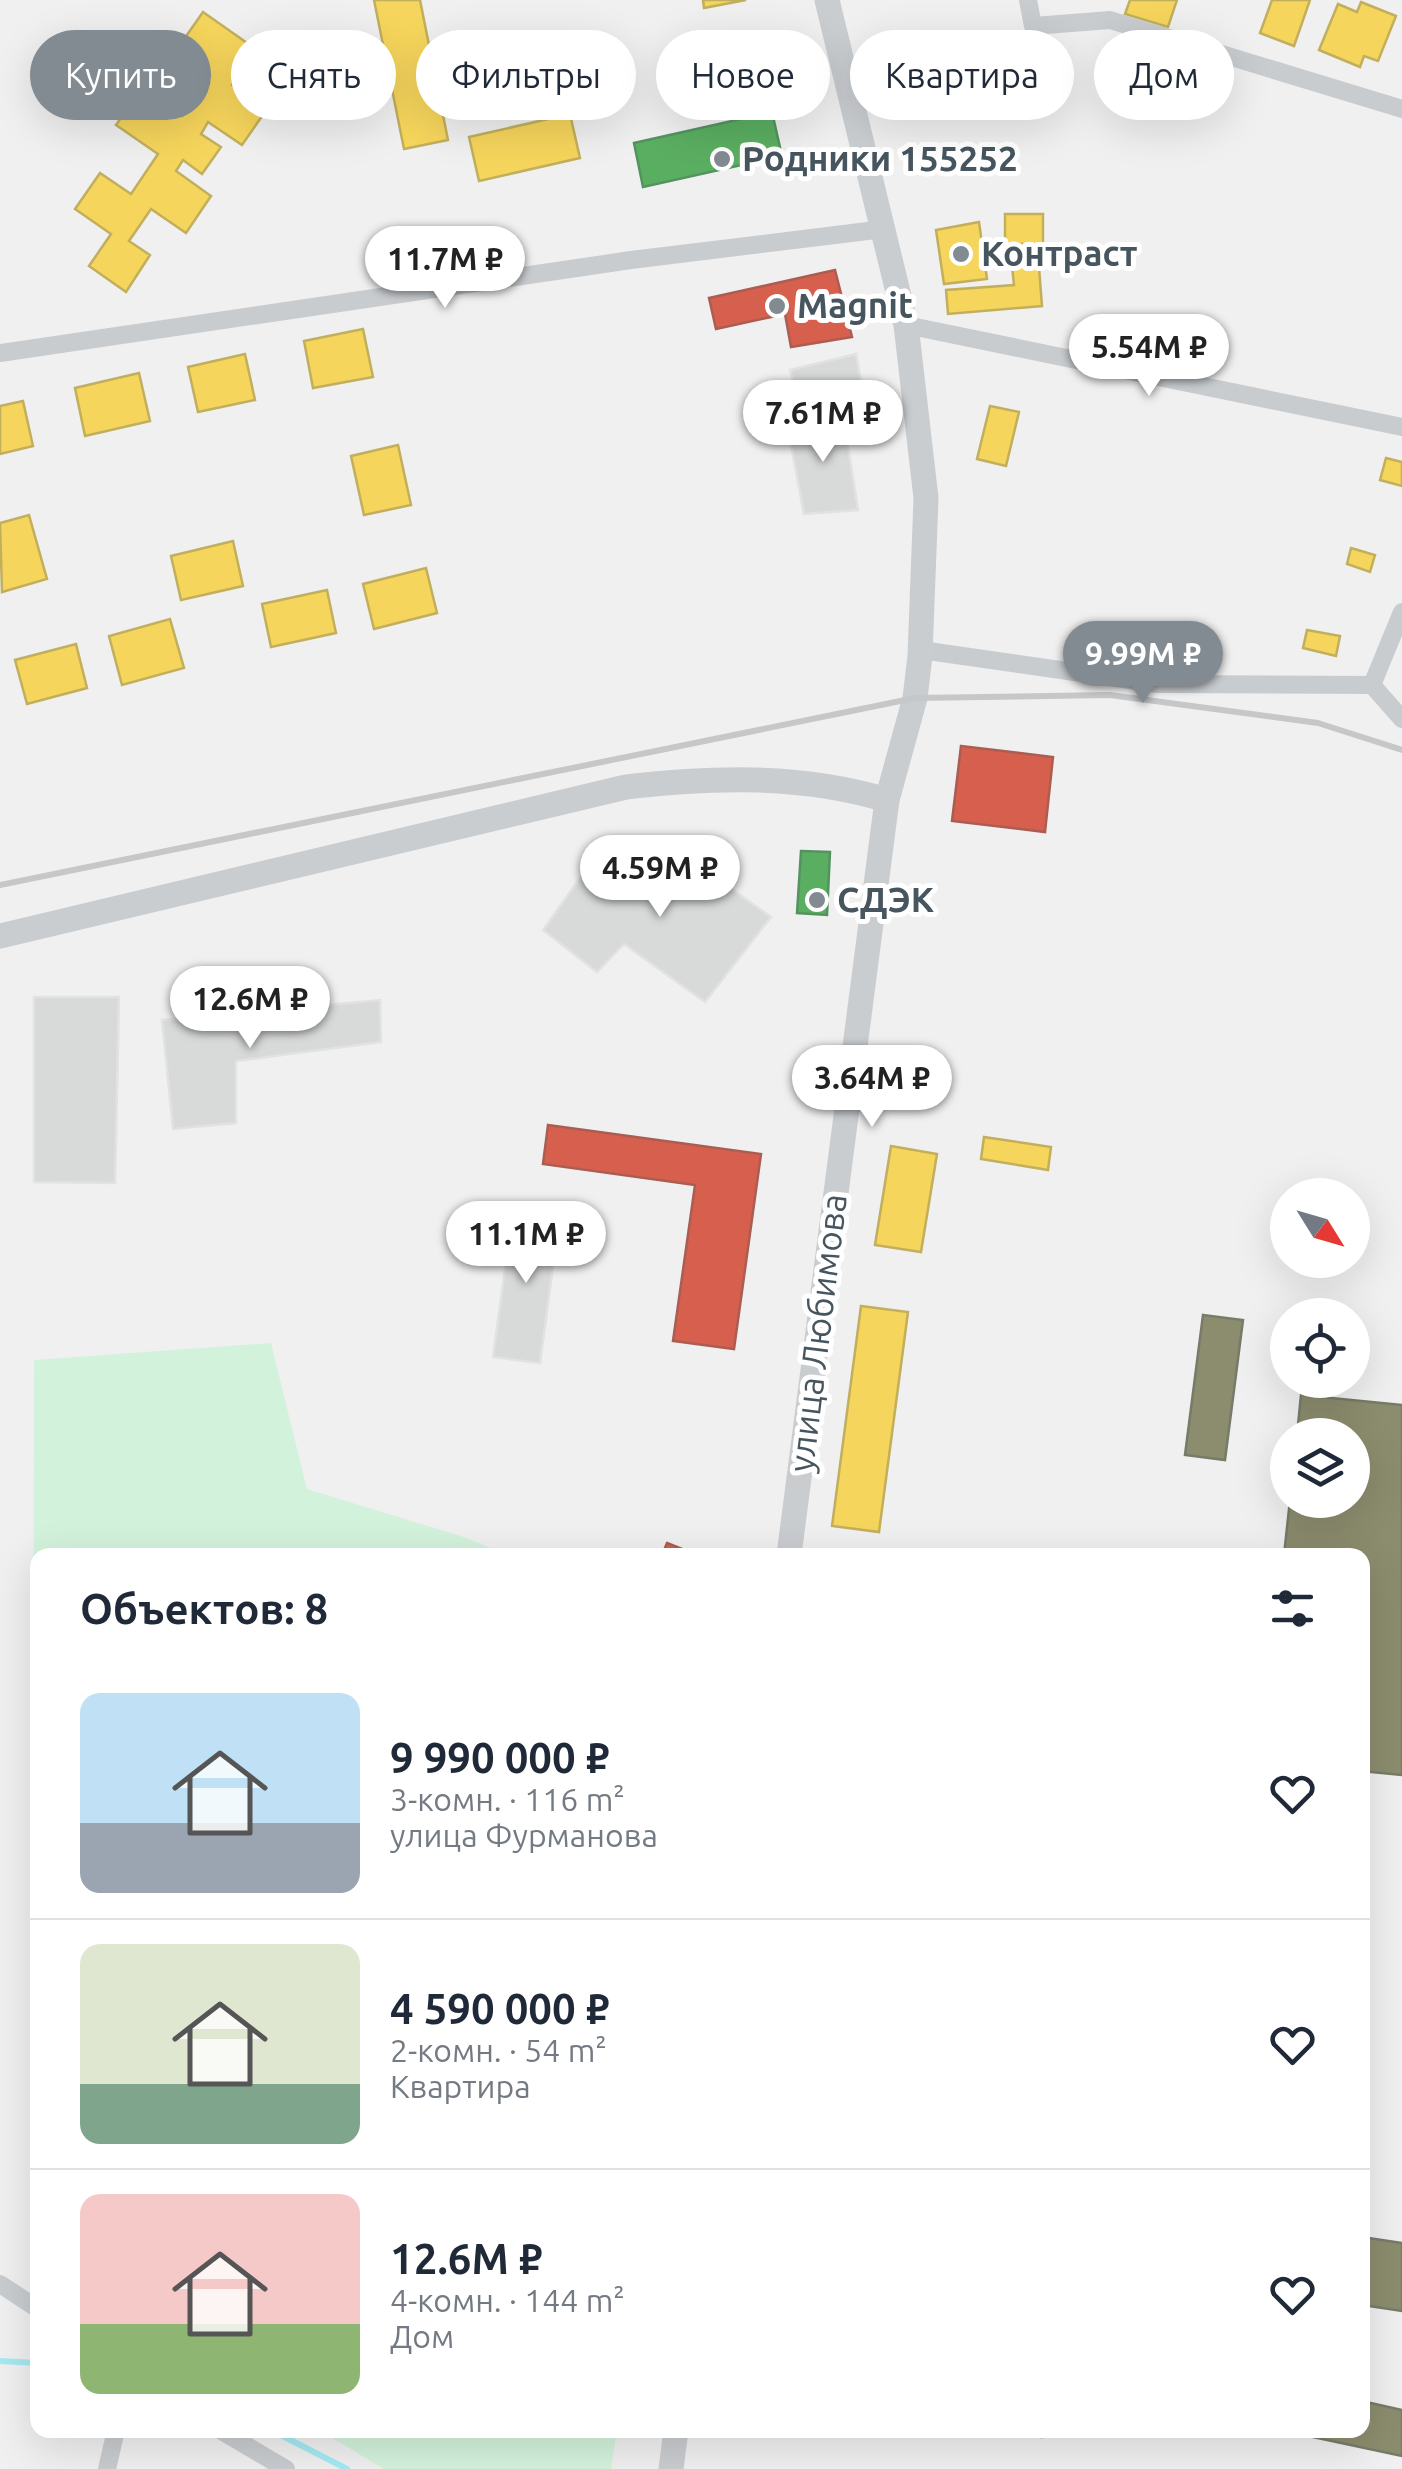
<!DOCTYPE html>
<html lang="ru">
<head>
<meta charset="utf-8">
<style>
  :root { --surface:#fff; --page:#f6f6f7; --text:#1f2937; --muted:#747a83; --line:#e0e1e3; --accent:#828b91 }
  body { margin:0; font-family:Ubuntu,sans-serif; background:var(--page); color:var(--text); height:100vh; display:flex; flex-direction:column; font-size:38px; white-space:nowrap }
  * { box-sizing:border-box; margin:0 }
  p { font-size:32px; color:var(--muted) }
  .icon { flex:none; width:55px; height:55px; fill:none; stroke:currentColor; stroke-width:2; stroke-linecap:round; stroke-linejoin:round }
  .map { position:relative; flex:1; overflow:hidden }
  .sheet { position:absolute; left:30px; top:1548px; width:1340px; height:890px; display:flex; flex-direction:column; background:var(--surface); border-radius:20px; box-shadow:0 10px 40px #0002 }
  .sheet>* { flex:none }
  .guide { position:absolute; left:30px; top:30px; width:1342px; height:90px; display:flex; gap:20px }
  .needle { width:65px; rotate:127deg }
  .buttons { position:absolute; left:1270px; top:1178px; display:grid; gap:20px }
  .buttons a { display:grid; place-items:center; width:100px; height:100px; border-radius:50%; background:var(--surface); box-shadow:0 10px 40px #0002; font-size:50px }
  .price { position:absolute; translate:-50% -85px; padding:0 22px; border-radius:35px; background:#fff; color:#222; font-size:32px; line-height:65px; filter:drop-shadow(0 2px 5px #0008) }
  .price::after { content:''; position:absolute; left:50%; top:60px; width:30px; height:22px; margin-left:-15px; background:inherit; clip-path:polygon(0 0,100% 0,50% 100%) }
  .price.on { background:var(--accent); color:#fff }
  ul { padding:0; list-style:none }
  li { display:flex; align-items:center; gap:30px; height:250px; padding:0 50px }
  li+li { border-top:2px solid var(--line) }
  li span { display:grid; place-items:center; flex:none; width:280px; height:200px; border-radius:20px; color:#555 }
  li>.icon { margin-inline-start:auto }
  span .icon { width:120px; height:120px; fill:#fffc; stroke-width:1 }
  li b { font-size:42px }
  h2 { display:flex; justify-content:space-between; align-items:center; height:120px; padding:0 50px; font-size:42px }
  .chip { padding:0 35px; border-radius:45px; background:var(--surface); box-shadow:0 10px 40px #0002; font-size:35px; line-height:90px }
  .chip.on { background:var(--accent); color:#fff }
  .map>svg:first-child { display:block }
  .green { fill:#d3f2dc }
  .homes { fill:#f6d55c; stroke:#c1af5d; stroke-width:2.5 }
  .shops { fill:#d6604d; stroke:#ab5d52; stroke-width:2.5 }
  .public { fill:#5aae61; stroke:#549360; stroke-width:2.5 }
  .industry { fill:#8c8c6e; stroke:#777c69; stroke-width:2.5 }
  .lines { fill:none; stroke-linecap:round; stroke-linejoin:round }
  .stream { stroke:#a4eaf2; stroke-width:6 }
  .building { fill:#d8d9d9; stroke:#e2e2e3; stroke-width:2.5 }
  .street { stroke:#c9cccf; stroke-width:18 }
  .secondary { stroke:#cacdd0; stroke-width:25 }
  .rail { stroke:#c5c7c9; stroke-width:6 }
  .poi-dot { fill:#828b91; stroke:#fff; stroke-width:4 }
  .labels { text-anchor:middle; stroke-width:10; stroke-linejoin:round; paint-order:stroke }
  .poi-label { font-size:35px; font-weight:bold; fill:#46555e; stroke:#fff; text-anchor:start }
  .street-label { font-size:35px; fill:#46555e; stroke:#fff }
</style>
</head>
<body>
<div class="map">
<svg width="1402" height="2469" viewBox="0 0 1402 2469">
  <rect width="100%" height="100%" fill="#f1f0f0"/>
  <!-- green -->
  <g class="green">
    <path d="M 271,1343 L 307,1489 L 467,1538 L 506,1555 L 38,1555 L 37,2200 L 32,2181 L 34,1360 Z"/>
    <path d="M 319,2430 L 617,2430 L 611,2469 L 384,2469 Z"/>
  </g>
  <!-- homes -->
  <g class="homes">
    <path d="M 374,0 L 420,0 L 448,140 L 404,149 Z"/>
    <path d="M 703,0 L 746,0 L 704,8 Z"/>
    <path d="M 1130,0 L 1177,0 L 1168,27 L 1125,14 Z"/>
    <path d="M 1272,0 L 1310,0 L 1294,46 L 1260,33 Z"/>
    <path d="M 1361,2 L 1396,16 L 1378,61 L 1364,56 L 1360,67 L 1319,50 L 1338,4 L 1357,12 Z"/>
    <path d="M 203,12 L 257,50 L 232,85 L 267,109 L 242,145 L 208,122 L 201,134 L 221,147 L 202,174 L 183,160 L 176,171 L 211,196 L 186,233 L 151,209 L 129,241 L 150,255 L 126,292 L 89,266 L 111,234 L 75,209 L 100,173 L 131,194 L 158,154 L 116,125 L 142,88 L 182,116 L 210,76 L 175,52 Z"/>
    <path d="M 570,114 L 580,158 L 479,181 L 469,137 Z"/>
    <rect x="1005" y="214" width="38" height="30"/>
    <path d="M 979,222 L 987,279 L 944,284 L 936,230 Z"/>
    <path d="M 1038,254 L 1042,306 L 948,314 L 946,290 L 1014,285 L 1011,257 Z"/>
    <path d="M 363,329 L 373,377 L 313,388 L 304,341 Z"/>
    <path d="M 245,354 L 255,400 L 198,412 L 188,367 Z"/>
    <path d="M 139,373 L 150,421 L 85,436 L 75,388 Z"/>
    <path d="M 23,401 L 33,446 L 0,454 L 0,406 Z"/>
    <path d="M 990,406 L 1019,412 L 1006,466 L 977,459 Z"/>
    <path d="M 398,445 L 411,505 L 364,515 L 351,456 Z"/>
    <path d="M 1386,458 L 1402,462 L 1402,486 L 1380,480 Z"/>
    <path d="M 29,515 L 47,579 L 2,592 L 0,523 Z"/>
    <path d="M 233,541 L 243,586 L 181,600 L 171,556 Z"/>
    <path d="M 1351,548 L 1375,555 L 1370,572 L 1347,564 Z"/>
    <path d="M 426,568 L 437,613 L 374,629 L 363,584 Z"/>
    <path d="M 327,590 L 336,633 L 271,647 L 262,604 Z"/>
    <path d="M 170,619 L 184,668 L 122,685 L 109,636 Z"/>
    <path d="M 1307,630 L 1340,636 L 1336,656 L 1303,648 Z"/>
    <path d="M 76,644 L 87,688 L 27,704 L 15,660 Z"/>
    <path d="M 984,1137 L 1051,1147 L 1048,1170 L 981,1159 Z"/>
    <path d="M 891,1146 L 937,1154 L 921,1252 L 875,1245 Z"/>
    <path d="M 861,1306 L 908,1312 L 879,1532 L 832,1526 Z"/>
  </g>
  <!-- shops -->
  <g class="shops">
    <path d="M 835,270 L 852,337 L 791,347 L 785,314 L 716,329 L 709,298 Z"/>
    <path d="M 961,746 L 1053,757 L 1045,832 L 952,821 Z"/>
    <path d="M 548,1125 L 761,1154 L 734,1349 L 673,1341 L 695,1185 L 543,1164 Z"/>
    <path d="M 667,1543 L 697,1555 L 662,1555 Z"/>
  </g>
  <!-- public -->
  <g class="public">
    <path d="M 772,112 L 782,156 L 643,187 L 634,143 Z"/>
    <path d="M 801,851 L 830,852 L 827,915 L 797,913 Z"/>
  </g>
  <!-- industry -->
  <g class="industry">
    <path d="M 1203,1315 L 1243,1320 L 1225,1460 L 1185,1455 Z"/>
    <path d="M 1301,1395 L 1402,1405 L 1402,1775 L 1362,1771 L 1362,1555 L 1284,1555 L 1290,1500 L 1352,1500 L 1352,1435 L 1297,1435 Z"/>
    <path d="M 1362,2237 L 1402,2243 L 1402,2311 L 1362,2305 Z"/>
    <path d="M 1362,2401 L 1402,2410 L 1402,2456 L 1280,2430 L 1362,2430 Z"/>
    <path d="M 907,2430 L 1042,2430 L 1042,2437 Z"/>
  </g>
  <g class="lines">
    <!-- stream -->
    <g class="stream">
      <path d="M 0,2361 L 38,2363"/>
      <path d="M 271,2430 L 347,2469"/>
    </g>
  </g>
  <!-- building -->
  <g class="building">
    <path d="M 856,354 L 861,381 L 797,395 L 790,370 Z"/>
    <path d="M 843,415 L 858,510 L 804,514 L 787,423 Z"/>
    <path d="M 667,843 L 771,917 L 705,1002 L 624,944 L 597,972 L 543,930 L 595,857 L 632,881 Z"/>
    <path d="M 34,997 L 119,997 L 115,1183 L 34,1182 Z"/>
    <path d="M 380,1000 L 381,1042 L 236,1061 L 236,1123 L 173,1129 L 162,1020 Z"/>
    <path d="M 513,1209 L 560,1215 L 540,1363 L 493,1357 Z"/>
  </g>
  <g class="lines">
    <!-- street -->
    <g class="street">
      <path d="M 1028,0 L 1033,26 L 1110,20 L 1402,109"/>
      <path d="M 906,325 L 1402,427"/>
      <path d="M 0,353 L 631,260 L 884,229"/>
      <path d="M 921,650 L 1158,684 L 1372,685"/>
      <path d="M 1372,685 L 1402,612"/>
      <path d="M 1372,685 L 1402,719"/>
      <path d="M 0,2284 L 38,2309"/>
      <path d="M 220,2430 L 286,2469"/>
      <path d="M 107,2469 L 116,2430"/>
    </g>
    <!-- secondary -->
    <g class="secondary">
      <path d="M 0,936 L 626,787 C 714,777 801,774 887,800"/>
      <path d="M 789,1555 L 887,800 L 915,698 L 920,656 L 926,498 L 906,325 L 827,0"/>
      <path d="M 671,2469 L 676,2430"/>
    </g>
    <!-- rail -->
    <path class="rail" d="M 0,885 L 915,698 L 1110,695 L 1318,723 L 1402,750"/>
  </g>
  <!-- markers -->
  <g class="poi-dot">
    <circle cx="722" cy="159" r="10"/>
    <circle cx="961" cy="254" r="10"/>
    <circle cx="777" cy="306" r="10"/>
    <circle cx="817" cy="900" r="10"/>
  </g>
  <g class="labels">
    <!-- poi labels -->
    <g class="poi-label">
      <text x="742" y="171">Родники 155252</text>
      <text x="981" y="266">Контраст</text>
      <text x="797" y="318">Magnit</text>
      <text x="837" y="912">СДЭК</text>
    </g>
    <!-- street labels -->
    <g class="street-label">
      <text transform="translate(818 1333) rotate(-83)" y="12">улица Любимова</text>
    </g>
  </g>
</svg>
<div class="buttons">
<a><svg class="needle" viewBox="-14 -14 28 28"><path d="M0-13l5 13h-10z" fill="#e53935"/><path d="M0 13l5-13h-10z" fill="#747a83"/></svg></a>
<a><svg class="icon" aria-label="locate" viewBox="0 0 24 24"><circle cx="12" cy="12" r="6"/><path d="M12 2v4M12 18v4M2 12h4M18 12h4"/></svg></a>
<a><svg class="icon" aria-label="layers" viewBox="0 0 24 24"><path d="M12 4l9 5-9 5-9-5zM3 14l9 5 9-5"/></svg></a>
</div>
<b class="price" style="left:445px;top:311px">11.7M ₽</b>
<b class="price" style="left:1149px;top:399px">5.54M ₽</b>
<b class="price" style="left:823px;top:465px">7.61M ₽</b>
<b class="price on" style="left:1143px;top:706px">9.99M ₽</b>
<b class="price" style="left:660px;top:920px">4.59M ₽</b>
<b class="price" style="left:250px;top:1051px">12.6M ₽</b>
<b class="price" style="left:872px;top:1130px">3.64M ₽</b>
<b class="price" style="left:526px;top:1286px">11.1M ₽</b>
<div class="guide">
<a class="chip on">Купить</a>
<a class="chip">Снять</a>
<a class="chip">Фильтры</a>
<a class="chip">Новое</a>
<a class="chip">Квартира</a>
<a class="chip">Дом</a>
</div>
<section class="sheet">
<h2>Объектов: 8<svg class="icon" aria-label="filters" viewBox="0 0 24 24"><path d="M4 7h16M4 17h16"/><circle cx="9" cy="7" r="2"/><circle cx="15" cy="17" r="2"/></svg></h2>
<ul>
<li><span style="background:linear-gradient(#bfe0f5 65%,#9aa5b1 0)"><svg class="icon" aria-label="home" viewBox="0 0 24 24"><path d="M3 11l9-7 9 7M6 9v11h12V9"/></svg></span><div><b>9 990 000 ₽</b><p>3-комн. · 116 m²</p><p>улица Фурманова</p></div><svg class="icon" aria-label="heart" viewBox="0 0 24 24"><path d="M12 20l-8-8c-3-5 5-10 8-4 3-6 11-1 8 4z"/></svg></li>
<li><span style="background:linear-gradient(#dfe7d0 70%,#7fa58c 0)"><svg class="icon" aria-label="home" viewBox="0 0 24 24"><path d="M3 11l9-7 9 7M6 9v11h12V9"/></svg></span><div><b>4 590 000 ₽</b><p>2-комн. · 54 m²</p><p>Квартира</p></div><svg class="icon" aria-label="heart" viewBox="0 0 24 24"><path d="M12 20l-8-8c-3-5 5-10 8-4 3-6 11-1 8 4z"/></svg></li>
<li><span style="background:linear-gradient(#f6c9c9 65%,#8fb573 0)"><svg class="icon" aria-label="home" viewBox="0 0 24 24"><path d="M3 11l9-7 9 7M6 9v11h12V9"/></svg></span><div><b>12.6M ₽</b><p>4-комн. · 144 m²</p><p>Дом</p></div><svg class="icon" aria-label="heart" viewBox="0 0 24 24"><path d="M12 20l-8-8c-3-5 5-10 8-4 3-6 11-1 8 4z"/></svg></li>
</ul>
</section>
</div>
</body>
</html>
